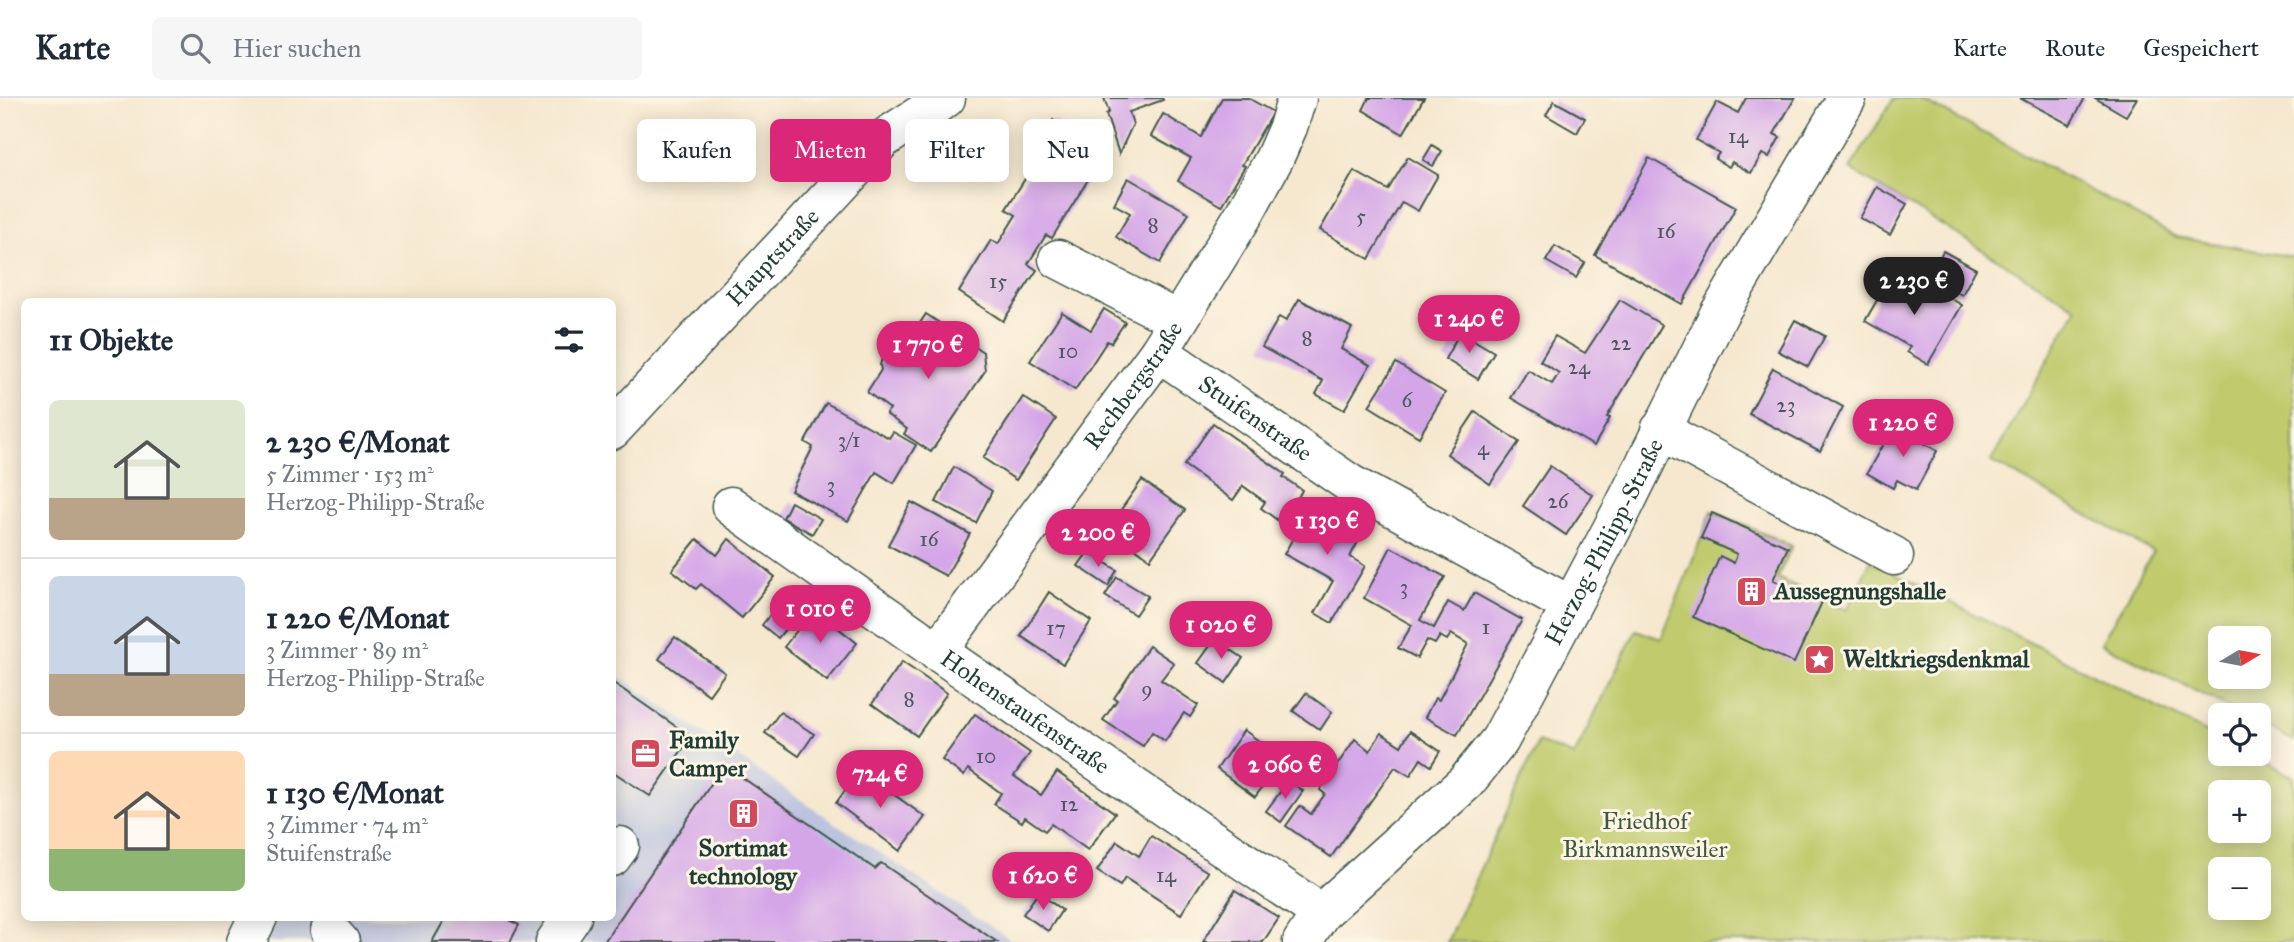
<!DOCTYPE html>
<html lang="de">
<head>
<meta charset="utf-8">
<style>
  :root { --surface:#fff; --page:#f6f6f7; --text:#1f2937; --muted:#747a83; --line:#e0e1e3; --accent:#db2777 }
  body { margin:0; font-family:"IM FELL Great Primer",serif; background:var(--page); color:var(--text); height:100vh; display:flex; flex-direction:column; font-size:26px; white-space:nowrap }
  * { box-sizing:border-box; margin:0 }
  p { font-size:23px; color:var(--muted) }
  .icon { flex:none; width:38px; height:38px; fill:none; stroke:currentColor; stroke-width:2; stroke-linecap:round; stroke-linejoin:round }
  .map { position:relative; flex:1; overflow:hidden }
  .panel { position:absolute; left:21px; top:200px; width:595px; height:623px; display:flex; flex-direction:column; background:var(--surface); border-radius:10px; box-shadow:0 4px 18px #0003 }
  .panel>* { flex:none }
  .banner { position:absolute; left:637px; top:21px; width:665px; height:63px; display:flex; gap:14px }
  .needle { width:46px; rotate:80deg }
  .controls { position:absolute; left:2208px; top:528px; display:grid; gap:14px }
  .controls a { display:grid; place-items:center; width:63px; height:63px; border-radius:10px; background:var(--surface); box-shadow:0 4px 18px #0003; font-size:35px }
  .price { position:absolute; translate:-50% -60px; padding:0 16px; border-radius:24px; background:var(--accent); color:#fff; font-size:23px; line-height:46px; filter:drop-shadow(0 2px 4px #0008) }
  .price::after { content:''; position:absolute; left:50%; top:42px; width:21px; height:16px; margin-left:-10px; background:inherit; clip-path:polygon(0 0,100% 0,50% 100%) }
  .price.current { background:#222; color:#fff }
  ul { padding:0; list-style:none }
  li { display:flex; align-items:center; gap:21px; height:175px; padding:0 28px }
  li+li { border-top:2px solid var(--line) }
  li span { display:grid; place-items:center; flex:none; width:196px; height:140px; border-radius:10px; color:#555 }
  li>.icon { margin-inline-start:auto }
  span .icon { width:84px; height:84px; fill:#fffc; stroke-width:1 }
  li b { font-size:30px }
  h2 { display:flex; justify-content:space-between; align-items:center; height:84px; padding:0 28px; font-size:30px }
  .tag { padding:0 24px; border-radius:10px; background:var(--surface); box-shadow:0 4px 18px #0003; font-size:24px; line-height:63px }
  .tag.current { background:var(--accent); color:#fff }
  header { display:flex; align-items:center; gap:42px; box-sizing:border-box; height:98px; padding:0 35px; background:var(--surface); border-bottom:2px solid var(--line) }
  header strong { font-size:33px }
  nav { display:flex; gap:38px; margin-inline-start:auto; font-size:24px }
  .search { width:490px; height:63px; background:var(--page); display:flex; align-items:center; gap:18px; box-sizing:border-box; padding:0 24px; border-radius:10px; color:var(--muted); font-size:26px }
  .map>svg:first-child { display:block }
  .industrial { fill:#bcc3de }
  .green { fill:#bfcb6d; stroke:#6f8450; stroke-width:2; fill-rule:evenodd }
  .building { fill:#d4a6e8 }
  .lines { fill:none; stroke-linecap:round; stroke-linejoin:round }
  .minor-casing { stroke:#3f574b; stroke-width:41 }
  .minor { stroke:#fff; stroke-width:38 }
  .labels { text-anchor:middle; stroke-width:6; stroke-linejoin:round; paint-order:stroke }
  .number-label { font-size:21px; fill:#4c5761 }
  .street-label { font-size:24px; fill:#1f3d34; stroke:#fcf5e5 }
  .poi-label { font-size:24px; font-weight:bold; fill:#1f3d34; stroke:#fcf5e5; text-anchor:start }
  .park-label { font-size:24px; fill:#3f593f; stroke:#fcf5e5 }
</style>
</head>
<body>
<header>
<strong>Karte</strong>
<div class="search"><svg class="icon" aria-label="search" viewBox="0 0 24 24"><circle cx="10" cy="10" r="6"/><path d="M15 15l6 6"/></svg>Hier suchen</div>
<nav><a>Karte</a><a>Route</a><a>Gespeichert</a></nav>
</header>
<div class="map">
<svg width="2294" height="844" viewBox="0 0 2294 844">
  <rect width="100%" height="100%" fill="#fcf5e5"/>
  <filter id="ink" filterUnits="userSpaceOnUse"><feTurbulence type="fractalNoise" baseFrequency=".0143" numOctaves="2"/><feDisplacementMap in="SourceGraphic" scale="14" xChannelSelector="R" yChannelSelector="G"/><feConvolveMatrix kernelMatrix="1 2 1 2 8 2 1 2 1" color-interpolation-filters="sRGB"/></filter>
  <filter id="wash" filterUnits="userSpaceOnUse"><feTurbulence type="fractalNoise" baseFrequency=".00686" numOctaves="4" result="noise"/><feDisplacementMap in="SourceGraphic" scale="28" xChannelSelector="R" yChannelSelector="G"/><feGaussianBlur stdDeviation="1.57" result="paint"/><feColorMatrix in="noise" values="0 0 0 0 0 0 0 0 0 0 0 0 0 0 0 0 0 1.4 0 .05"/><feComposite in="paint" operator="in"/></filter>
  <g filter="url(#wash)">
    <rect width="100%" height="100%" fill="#f6e8cf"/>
    <!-- industrial -->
    <path class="industrial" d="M 613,574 L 823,717 L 1014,844 L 228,844 L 241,819 L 612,819 Z"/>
    <!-- green -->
    <g class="green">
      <path d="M 1894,0 L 1919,0 L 2176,139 L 2294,159 L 2294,643 L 2259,625 L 2259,618 L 2245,618 L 2101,545 L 2153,454 L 1991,363 L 2077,210 L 1850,71 ZM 2221,541 L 2259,541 L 2259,579 L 2221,579 Z"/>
      <path d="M 1712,413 L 1792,448 L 1777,480 L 1847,512 L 1870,463 L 2221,642 L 2221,656 L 2249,656 L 2294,679 L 2294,844 L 1447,844 L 1538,644 L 1574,658 L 1636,532 L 1661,541 ZM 2221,695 L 2259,695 L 2259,733 L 2221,733 ZM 2221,772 L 2259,772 L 2259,810 L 2221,810 Z"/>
    </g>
    <g id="blocks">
      <!-- building -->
      <g class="building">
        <path d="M 1104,0 L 1162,0 L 1163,2 L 1129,14 L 1133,26 L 1119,56 L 1106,16 L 1109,14 Z"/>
        <path d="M 1222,0 L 1248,0 L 1273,14 L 1242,67 L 1245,68 L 1221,108 L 1178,83 L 1191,60 L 1151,38 L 1163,16 L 1201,39 Z"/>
        <path d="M 1369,0 L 1424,0 L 1403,36 L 1363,12 Z"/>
        <path d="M 1746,0 L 1795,0 L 1774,36 L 1780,39 L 1769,59 L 1762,56 L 1751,75 L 1732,64 L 1729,69 L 1715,61 L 1719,55 L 1696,42 L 1717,4 L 1738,15 Z"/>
        <path d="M 2020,0 L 2085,0 L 2070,27 Z"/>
        <path d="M 2095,0 L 2137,0 L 2126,18 Z"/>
        <path d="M 1554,3 L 1585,20 L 1577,35 L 1546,17 Z"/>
        <path d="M 1053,22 L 1068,32 L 1072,47 L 1085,43 L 1095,50 L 1099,64 L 1052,140 L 1046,137 L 1028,166 L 1037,172 L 1003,223 L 959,194 L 991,142 L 998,146 L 1016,117 L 1006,111 L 1045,49 L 1043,37 Z"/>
        <path d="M 1432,47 L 1442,53 L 1433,68 L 1423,62 Z"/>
        <path d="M 1408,59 L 1438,77 L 1418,113 L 1402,104 L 1369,161 L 1320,132 L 1354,73 L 1388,92 Z"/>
        <path d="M 1649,60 L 1736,109 L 1682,206 L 1595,157 Z"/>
        <path d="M 1128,80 L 1189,115 L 1160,165 L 1116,139 L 1130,115 L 1114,106 Z"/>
        <path d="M 1877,89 L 1907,106 L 1890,137 L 1860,120 Z"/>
        <path d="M 1555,148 L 1585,165 L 1576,180 L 1546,163 Z"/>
        <path d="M 1943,153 L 1976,171 L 1962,197 L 1929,179 Z"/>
        <path d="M 1891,178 L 1924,197 L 1929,188 L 1962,207 L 1928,266 L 1907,254 L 1910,249 L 1865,223 Z"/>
        <path d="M 1299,201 L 1352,230 L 1341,251 L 1370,267 L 1344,312 L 1316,296 L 1323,283 L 1262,249 L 1279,219 L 1286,223 Z"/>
        <path d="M 1620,202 L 1662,227 L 1607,319 L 1610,320 L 1594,348 L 1511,300 L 1528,272 L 1552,286 L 1559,275 L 1540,263 L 1555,238 L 1585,255 Z"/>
        <path d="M 1104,211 L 1125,224 L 1111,245 L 1107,243 L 1075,292 L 1030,263 L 1062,214 L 1091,232 Z"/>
        <path d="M 926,216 L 983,254 L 985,273 L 931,354 L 904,336 L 907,331 L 886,316 L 890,311 L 867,294 L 881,272 L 880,267 L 882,260 L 893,252 L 903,251 Z"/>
        <path d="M 1795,222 L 1825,238 L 1808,269 L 1778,253 Z"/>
        <path d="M 1460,234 L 1494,254 L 1478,281 L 1445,261 Z"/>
        <path d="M 1396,265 L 1445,295 L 1419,339 L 1369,308 Z"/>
        <path d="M 1773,270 L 1843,309 L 1820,353 L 1749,316 Z"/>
        <path d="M 1023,299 L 1056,321 L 1016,382 L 983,360 Z"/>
        <path d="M 826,305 L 889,340 L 893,334 L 916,347 L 894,385 L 876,374 L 848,423 L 791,393 L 813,349 L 805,344 Z"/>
        <path d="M 1475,314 L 1519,344 L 1490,386 L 1447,356 Z"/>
        <path d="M 1213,325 L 1285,376 L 1283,379 L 1302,392 L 1284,427 L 1261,410 L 1265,404 L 1243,388 L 1233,402 L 1184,367 Z"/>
        <path d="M 1909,327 L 1923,335 L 1919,342 L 1937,353 L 1916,392 L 1897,382 L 1893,390 L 1867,375 L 1893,328 L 1904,335 Z"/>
        <path d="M 1550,368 L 1593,397 L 1566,437 L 1523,408 Z"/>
        <path d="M 954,369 L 992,393 L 976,425 L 936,404 Z"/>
        <path d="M 1142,382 L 1185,412 L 1150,461 L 1108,430 Z"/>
        <path d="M 791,404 L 821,421 L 812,436 L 783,420 Z"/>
        <path d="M 911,404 L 970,436 L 946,478 L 888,447 Z"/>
        <path d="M 1312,406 L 1333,417 L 1331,421 L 1361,438 L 1350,459 L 1365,468 L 1332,525 L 1315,515 L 1333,483 L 1284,456 Z"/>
        <path d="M 1712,415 L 1788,449 L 1773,482 L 1822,504 L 1794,565 L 1693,519 L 1720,458 L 1734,465 L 1737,456 L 1701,440 Z"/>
        <path d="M 697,441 L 717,457 L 729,441 L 775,479 L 742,520 L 701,486 L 696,491 L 672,472 Z"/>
        <path d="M 1391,449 L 1445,479 L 1420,522 L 1434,530 L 1448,504 L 1464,513 L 1474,495 L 1522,522 L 1457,637 L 1425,619 L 1435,600 L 1439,602 L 1468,546 L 1451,536 L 1447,542 L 1440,538 L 1435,546 L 1427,542 L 1417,560 L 1398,550 L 1412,527 L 1364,500 Z"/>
        <path d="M 1088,454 L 1117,472 L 1108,488 L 1078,468 Z"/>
        <path d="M 1117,479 L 1148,498 L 1135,517 L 1105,498 Z"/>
        <path d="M 1049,494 L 1091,523 L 1063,566 L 1021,538 Z"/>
        <path d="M 784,499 L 801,512 L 778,540 L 762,527 Z"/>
        <path d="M 814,511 L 857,545 L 827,583 L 784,549 Z"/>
        <path d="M 675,539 L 725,575 L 709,597 L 659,561 Z"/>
        <path d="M 1215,541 L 1243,560 L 1226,585 L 1198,565 Z"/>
        <path d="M 1149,548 L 1174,565 L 1161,582 L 1198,607 L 1190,619 L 1184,615 L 1165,643 L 1152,634 L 1143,648 L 1103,622 L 1117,602 L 1114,600 Z"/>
        <path d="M 902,564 L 947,595 L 917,638 L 872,606 Z"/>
        <path d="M 612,584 L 691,639 L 650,698 L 612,673 Z"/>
        <path d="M 1306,595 L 1332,614 L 1320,632 L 1293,613 Z"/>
        <path d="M 780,614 L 814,636 L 799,658 L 765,635 Z"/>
        <path d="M 975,616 L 1030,655 L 1014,678 L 1041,697 L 1057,674 L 1115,715 L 1088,752 L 1051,726 L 1045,733 L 1025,719 L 1022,724 L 994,706 L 1001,695 L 968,671 L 964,678 L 942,662 Z"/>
        <path d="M 1244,632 L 1283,661 L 1255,699 L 1217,671 Z"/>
        <path d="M 1410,633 L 1440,653 L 1431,668 L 1421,661 L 1410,678 L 1395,669 L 1331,759 L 1286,728 L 1300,708 L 1311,716 L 1325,696 L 1320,692 L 1355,641 L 1370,653 L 1381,635 L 1401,648 Z"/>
        <path d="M 724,667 L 875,771 L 881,765 L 997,844 L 604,844 Z"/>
        <path d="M 860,672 L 925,719 L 900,753 L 836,705 Z"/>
        <path d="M 1289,682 L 1303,693 L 1281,724 L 1266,713 Z"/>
        <path d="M 1151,738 L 1208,774 L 1181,816 L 1125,780 L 1120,788 L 1097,773 L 1117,743 L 1139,758 Z"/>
        <path d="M 1235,792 L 1279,820 L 1263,844 L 1203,844 Z"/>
        <path d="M 1038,795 L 1062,812 L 1048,833 L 1023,816 Z"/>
        <path d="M 446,819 L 456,821 L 457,819 L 513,819 L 511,823 L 519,827 L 510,844 L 432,844 Z"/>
      </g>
    </g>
  </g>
  <g filter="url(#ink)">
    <use href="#blocks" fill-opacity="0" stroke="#3f574b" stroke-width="2"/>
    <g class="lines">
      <defs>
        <g id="minor">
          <path d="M 1058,161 L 1177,222"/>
          <path id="s1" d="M 1159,254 L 1349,385 L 1571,508"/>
          <path id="s2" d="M 612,332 L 883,41 L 946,0"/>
          <path d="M 1660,332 L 1894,458"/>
          <path id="s3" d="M 731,408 C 926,547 1122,682 1321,815"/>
          <path id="s4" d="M 937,554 L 1159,254 L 1243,118 L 1274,61 L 1288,29 L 1297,0"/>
          <path d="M 612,759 L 620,748"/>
          <path d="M 330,833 L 340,844"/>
          <path d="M 246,844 L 258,819"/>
          <path d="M 555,844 L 572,819"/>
          <path id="s5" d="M 1302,844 L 1321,815 L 1466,684 L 1500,642 L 1622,412 L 1719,216 L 1847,0"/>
        </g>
      </defs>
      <!-- minor casing -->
      <use href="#minor" class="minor-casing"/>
      <!-- minor -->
      <use href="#minor" class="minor"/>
    </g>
  </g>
  <!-- icons -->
  <defs>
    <symbol id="building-square" viewBox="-11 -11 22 22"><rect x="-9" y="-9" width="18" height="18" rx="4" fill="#d1495b" stroke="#fcf5e5"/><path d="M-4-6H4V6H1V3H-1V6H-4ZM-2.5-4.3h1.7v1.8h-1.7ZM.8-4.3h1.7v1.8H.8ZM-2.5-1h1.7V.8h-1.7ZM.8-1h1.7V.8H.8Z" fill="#fff"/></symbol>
    <symbol id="sight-square" viewBox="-11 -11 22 22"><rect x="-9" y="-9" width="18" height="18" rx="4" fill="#d1495b" stroke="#fcf5e5"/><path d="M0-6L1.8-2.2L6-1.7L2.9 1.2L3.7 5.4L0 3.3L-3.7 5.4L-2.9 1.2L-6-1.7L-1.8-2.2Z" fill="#fff"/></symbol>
    <symbol id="office-square" viewBox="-11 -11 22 22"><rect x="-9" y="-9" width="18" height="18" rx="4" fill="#d1495b" stroke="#fcf5e5"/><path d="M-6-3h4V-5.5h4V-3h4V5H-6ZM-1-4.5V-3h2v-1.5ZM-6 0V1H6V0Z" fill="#fff"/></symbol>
  </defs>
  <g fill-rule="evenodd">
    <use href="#building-square" x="1734" y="476" width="35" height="35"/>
    <use href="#sight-square" x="1802" y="544" width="35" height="35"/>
    <use href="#office-square" x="628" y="638" width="35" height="35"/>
    <use href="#building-square" x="726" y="698" width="35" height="35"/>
  </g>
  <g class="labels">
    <!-- number labels -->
    <g class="number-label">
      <text x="1738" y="45">14</text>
      <text x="1361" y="125">5</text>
      <text x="1153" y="134">8</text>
      <text x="1666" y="140">16</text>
      <text x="998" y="190">15</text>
      <text x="1307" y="247">8</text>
      <text x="1621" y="252">22</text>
      <text x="1068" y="260">10</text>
      <text x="1579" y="276">24</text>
      <text x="1407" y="309">6</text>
      <text x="1786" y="314">23</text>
      <text x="849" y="349">3/1</text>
      <text x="1483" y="357">4</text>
      <text x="831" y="394">3</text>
      <text x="1558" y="410">26</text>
      <text x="929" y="448">16</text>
      <text x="1404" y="496">3</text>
      <text x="1486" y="536">1</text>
      <text x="1056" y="537">17</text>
      <text x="1147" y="598">9</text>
      <text x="909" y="608">8</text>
      <text x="986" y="665">10</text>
      <text x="1069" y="713">12</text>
      <text x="1166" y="784">14</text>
    </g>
    <!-- street labels -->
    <g class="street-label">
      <text dy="8" stroke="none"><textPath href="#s2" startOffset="236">Hauptstraße</textPath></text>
      <text dy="8" stroke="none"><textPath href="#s4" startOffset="331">Rechbergstraße</textPath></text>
      <text dy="8" stroke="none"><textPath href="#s1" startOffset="117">Stuifenstraße</textPath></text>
      <text dy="8" stroke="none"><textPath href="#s5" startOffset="508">Herzog-Philipp-Straße</textPath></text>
      <text dy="8" stroke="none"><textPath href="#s3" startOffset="359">Hohenstaufenstraße</textPath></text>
    </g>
    <!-- poi labels -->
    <g class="poi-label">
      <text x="1774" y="501">Aussegnungshalle</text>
      <text x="1843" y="569">Weltkriegsdenkmal</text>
      <text x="669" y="650">Family<tspan x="669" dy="28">Camper</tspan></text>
      <text x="743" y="758" text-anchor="middle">Sortimat<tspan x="743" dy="28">technology</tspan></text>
    </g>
    <!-- park labels -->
    <g class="park-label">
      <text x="1645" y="731">Friedhof<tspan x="1645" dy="28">Birkmannsweiler</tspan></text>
    </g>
  </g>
</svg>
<div class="controls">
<a><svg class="needle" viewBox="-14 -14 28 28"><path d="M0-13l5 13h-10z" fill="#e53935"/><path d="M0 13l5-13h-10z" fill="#747a83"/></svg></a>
<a><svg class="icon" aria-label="locate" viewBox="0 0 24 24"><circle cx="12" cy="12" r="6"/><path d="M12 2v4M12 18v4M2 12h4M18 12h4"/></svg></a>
<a>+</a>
<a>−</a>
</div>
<b class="price current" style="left:1914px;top:219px">2 230 €</b>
<b class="price" style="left:1469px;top:257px">1 240 €</b>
<b class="price" style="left:928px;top:283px">1 770 €</b>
<b class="price" style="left:1903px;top:361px">1 220 €</b>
<b class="price" style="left:1327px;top:459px">1 130 €</b>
<b class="price" style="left:1098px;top:471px">2 200 €</b>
<b class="price" style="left:820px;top:547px">1 010 €</b>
<b class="price" style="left:1221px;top:563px">1 020 €</b>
<b class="price" style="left:1285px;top:703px">2 060 €</b>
<b class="price" style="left:880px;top:712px">724 €</b>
<b class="price" style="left:1043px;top:814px">1 620 €</b>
<div class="banner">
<a class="tag">Kaufen</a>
<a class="tag current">Mieten</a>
<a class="tag">Filter</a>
<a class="tag">Neu</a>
</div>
<section class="panel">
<h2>11 Objekte<svg class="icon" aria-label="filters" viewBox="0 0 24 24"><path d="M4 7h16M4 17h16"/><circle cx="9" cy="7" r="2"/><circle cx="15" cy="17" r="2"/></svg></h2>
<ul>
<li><span style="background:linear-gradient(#dfe7d0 70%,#b9a48a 0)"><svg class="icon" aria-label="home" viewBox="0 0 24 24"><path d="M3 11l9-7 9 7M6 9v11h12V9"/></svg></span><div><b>2 230 €/Monat</b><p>5 Zimmer · 153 m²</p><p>Herzog-Philipp-Straße</p></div></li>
<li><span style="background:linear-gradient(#c9d6e8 70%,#b9a48a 0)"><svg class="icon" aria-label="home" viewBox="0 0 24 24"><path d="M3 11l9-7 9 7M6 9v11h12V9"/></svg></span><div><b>1 220 €/Monat</b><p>3 Zimmer · 89 m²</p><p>Herzog-Philipp-Straße</p></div></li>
<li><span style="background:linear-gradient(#ffd9b3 70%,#8fb573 0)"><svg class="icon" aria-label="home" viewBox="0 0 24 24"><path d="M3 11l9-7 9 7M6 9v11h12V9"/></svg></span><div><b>1 130 €/Monat</b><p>3 Zimmer · 74 m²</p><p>Stuifenstraße</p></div></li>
</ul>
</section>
</div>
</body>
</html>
